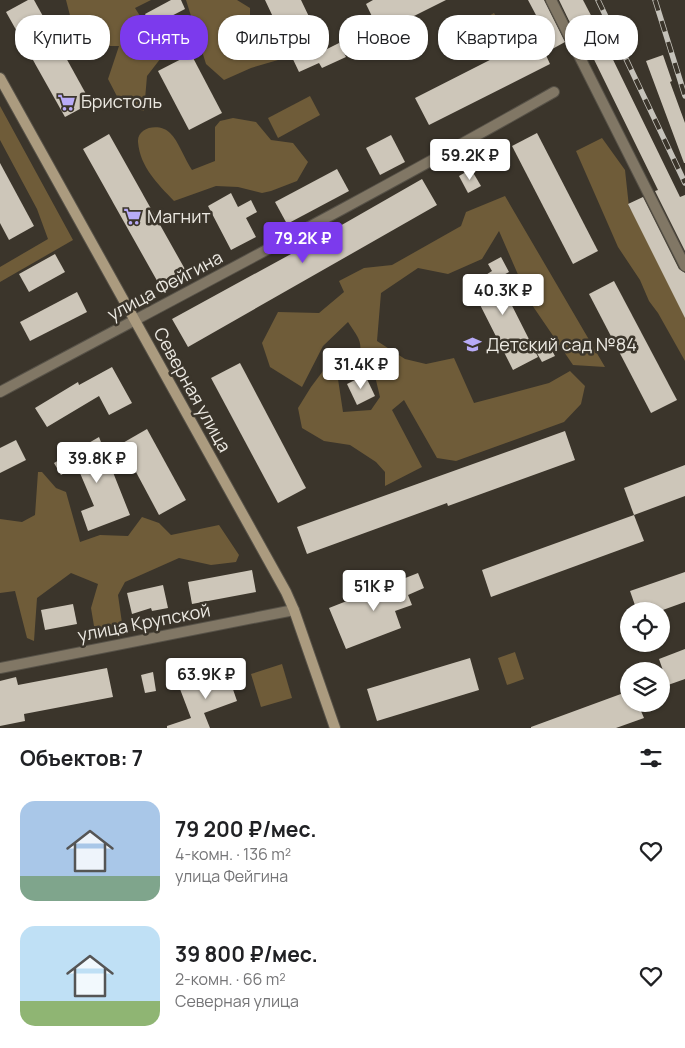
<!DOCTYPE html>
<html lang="ru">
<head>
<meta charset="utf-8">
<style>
  :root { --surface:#fff; --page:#f2f2f2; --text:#202124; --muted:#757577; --accent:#7c3aed }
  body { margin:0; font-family:Manrope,sans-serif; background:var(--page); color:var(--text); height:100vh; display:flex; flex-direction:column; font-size:19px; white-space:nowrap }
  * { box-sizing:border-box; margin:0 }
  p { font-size:16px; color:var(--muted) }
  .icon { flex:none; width:28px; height:28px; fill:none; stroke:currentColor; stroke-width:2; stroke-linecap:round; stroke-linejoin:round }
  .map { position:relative; height:728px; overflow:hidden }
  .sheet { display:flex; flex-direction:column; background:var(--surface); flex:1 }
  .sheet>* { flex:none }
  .top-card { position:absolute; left:15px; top:15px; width:655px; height:45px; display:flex; gap:10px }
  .tools { position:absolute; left:620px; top:602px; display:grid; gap:10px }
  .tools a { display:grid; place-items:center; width:50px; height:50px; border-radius:50%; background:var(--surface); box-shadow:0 1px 4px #0004; font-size:25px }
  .price { position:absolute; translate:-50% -42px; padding:0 11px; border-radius:5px; background:#fff; color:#222; font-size:16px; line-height:32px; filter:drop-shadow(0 1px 2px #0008) }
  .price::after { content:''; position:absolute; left:50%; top:30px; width:15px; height:11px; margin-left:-8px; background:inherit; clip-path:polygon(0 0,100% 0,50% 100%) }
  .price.on { background:var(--accent); color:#fff }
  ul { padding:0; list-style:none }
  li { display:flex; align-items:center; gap:15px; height:125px; padding:0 20px }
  li span { display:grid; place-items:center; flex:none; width:140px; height:100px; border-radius:15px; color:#555 }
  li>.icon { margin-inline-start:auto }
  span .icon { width:60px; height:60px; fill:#fffc; stroke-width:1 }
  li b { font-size:21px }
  h2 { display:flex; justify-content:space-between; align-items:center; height:60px; padding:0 20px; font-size:21px }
  .pill { padding:0 18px; border-radius:20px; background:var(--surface); box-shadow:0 1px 4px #0004; font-size:18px; line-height:45px }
  .pill.on { background:var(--accent); color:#fff }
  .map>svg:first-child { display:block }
  .green { fill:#6f5c39 }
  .building { fill:#cdc6b9 }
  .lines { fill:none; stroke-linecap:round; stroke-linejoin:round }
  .street-casing { stroke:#575248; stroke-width:12 }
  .secondary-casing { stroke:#575248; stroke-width:12 }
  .street { stroke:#817765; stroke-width:10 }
  .secondary { stroke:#ab9b7f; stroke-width:10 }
  .rail-casing { stroke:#c5c2ba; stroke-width:5.5 }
  .rail { stroke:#3b352b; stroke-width:4; stroke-dasharray:11; stroke-linecap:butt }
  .labels { text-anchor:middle; stroke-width:5; stroke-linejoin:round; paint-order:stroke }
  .poi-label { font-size:18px; fill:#ece9e2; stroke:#3b352b; text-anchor:start }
  .street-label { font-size:18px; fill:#ece9e2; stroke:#3b352b }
</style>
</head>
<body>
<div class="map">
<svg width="685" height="728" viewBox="0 0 685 728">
  <rect width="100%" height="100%" fill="#3b352b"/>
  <!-- green -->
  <g class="green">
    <path d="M 66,0 L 151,0 L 135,8 L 164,54 L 147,76 L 144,111 L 121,104 L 108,79 L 119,46 L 97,46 L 91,48 L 74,31 Z"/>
    <path d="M 186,0 L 237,0 L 250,8 L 250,37 L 277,46 L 278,60 L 251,68 L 224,80 L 206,64 Z"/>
    <path d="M 494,13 L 504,31 L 466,52 L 456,34 Z"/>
    <path d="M 310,96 L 320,115 L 278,138 L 268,118 Z"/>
    <path d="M 0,106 L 73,240 L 0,282 L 0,267 L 48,239 L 37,209 L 0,140 Z"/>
    <path d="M 233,118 L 256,122 L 271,140 L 293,143 L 308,162 L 297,181 L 271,191 L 262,193 L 238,187 L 216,186 L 174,201 C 158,184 140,167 138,142 C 137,126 161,123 170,133 C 178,140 185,160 192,170 L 215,161 L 215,127 L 220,121 Z"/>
    <path d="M 602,138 L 625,170 L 629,207 L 685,287 L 685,361 L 658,313 L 649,301 L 640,280 L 618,247 L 576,151 Z"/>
    <path d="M 505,196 L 605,367 L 573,365 L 530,302 L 499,231 L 482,259 L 448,274 L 418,268 L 381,293 L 377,341 L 405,359 L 426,364 L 454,358 L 474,403 L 549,383 L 570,371 L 585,386 L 581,404 L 564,422 L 456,461 L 437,458 L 404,400 L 392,410 L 422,467 L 385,486 L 385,472 L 376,462 L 350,445 L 324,441 L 302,428 L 298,408 L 311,387 L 323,371 L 336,366 L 343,412 L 371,410 L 380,397 L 375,376 L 357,364 C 364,343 360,340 348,322 L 323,346 L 302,387 L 270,367 L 262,343 L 278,312 L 319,313 L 344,292 L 339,281 L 364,268 L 392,265 L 461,226 L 466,212 Z"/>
    <path d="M 38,472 L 42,472 L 56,488 L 66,492 L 80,542 L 100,535 L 128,536 L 142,517 L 159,523 L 171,535 L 219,525 L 239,555 L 236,562 L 211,565 L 179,558 L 125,582 L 118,595 L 122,623 L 110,631 L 94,626 L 91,608 L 98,584 L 71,573 L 37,598 L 34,641 L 27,638 L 15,591 L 0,593 L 0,519 L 22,522 L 35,515 Z"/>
    <path d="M 515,652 L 524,679 L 507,685 L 498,658 Z"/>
    <path d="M 282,664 L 292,698 L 261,707 L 251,674 Z"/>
  </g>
  <!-- building -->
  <g class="building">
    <path d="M 28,0 L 34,0 L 91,103 L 65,117 L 6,12 Z"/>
    <path d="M 171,0 L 181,0 L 185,9 L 152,26 L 145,14 Z"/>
    <path d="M 265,0 L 301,0 L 325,50 L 339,43 L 346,57 L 322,68 L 319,63 L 299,72 Z"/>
    <path d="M 373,0 L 446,0 L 380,33 L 366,4 Z"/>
    <path d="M 528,0 L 544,0 L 565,42 L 545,53 L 550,64 L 429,125 L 415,98 L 545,32 Z"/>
    <path d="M 559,0 L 583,0 L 595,23 L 575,33 Z"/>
    <path d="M 600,33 L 680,197 L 685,195 L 685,251 L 655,191 L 658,190 L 582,35 Z"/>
    <path d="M 191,54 L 222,113 L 189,130 L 158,71 Z"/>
    <path d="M 663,55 L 672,81 L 670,82 L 685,123 L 685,163 L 684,163 L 646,61 Z"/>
    <path d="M 537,133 L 598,251 L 573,264 L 512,146 Z"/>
    <path d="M 109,134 L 186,271 L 160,286 L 83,149 Z"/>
    <path d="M 391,135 L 405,162 L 380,175 L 366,148 Z"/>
    <path d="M 0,163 L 34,226 L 9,240 L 0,223 Z"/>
    <path d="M 337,169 L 349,191 L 287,224 L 275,202 Z"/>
    <path d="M 471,169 L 481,186 L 468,193 L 459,176 Z"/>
    <path d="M 422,179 L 437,205 L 188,347 L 172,319 L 291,254 Z"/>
    <path d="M 231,193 L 238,207 L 251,200 L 257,212 L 246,218 L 256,237 L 231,250 L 208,206 Z"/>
    <path d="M 643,197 L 679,269 L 685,273 L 685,318 L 628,204 Z"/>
    <path d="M 55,254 L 65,272 L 29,292 L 19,274 Z"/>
    <path d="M 501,257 L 509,272 L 498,278 L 538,357 L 513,370 L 470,285 L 492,271 L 488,264 Z"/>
    <path d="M 614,281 L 677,400 L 651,413 L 589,294 Z"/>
    <path d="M 77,292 L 87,312 L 30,341 L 20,322 Z"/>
    <path d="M 547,341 L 555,356 L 542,362 L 534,348 Z"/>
    <path d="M 240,363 L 306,488 L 278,503 L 211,378 Z"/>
    <path d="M 112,367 L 132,403 L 109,415 L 99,396 L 47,427 L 35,408 L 78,382 L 79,385 Z"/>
    <path d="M 365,375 L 375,396 L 357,405 L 347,384 Z"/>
    <path d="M 147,429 L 186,500 L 159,515 L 121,444 Z"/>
    <path d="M 565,431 L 575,460 L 448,506 L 447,503 L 307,554 L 297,527 Z"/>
    <path d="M 99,437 L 130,515 L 88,531 L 81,511 L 94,506 L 77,466 L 61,475 L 54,463 Z"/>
    <path d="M 16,440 L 26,460 L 0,473 L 0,448 Z"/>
    <path d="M 685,465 L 685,496 L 634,515 L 624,488 Z"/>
    <path d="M 634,515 L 644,541 L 491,597 L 482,570 Z"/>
    <path d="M 252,570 L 256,592 L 192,604 L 188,582 Z"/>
    <path d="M 685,572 L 685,602 L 660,611 L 637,611 L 630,591 Z"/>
    <path d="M 418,573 L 424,588 L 408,595 L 412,605 L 395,611 L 401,628 L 346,649 L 329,608 Z"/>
    <path d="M 163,585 L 168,608 L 152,611 L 151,608 L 132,614 L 127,593 Z"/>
    <path d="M 73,604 L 77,624 L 45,630 L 41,610 Z"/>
    <path d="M 685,649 L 685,679 L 668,685 L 659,659 Z"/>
    <path d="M 470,658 L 479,690 L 377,721 L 367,689 Z"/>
    <path d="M 107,668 L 113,697 L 24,714 L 25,721 L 0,726 L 0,681 L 16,677 L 18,685 Z"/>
    <path d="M 153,672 L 156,691 L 145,693 L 141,675 Z"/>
    <path d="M 227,672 L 237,701 L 204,713 L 210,728 L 167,728 L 167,726 L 191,718 L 180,689 Z"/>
    <path d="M 629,691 L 629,704 L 638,704 L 644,718 L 616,728 L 531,728 L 531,727 Z"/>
  </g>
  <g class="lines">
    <defs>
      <g id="street">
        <path d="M 551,0 L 685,266"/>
        <path d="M 0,392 C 185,293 371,196 554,92"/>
        <path d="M 0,668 L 294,610"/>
      </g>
      <path id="secondary" d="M 0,78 L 286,592 L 294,610 L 335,728"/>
    </defs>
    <!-- street casing -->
    <use href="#street" class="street-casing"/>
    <!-- secondary casing -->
    <use href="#secondary" class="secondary-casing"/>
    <!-- street -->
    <use href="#street" class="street"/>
    <!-- secondary -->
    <use href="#secondary" class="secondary"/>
    <defs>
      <g id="rail">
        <path d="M 598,0 L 685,183"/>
        <path d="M 655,0 L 685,96"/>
      </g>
    </defs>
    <!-- rail casing -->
    <use href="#rail" class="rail-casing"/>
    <!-- rail -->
    <use href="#rail" class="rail"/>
  </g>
  <!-- icons -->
  <defs>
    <symbol id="supermarket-bare" viewBox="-9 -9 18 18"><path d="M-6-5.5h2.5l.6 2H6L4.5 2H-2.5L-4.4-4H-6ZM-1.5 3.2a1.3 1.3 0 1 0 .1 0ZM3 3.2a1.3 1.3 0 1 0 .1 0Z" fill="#b8abf7" stroke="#3b352b" stroke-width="2.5" paint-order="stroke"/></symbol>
    <symbol id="school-bare" viewBox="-9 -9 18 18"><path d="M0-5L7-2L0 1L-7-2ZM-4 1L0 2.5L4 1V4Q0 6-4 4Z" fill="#b8abf7" stroke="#3b352b" stroke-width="2.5" paint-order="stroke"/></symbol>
  </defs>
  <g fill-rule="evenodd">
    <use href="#supermarket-bare" x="54" y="90" width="25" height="25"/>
    <use href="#supermarket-bare" x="120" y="204" width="25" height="25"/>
    <use href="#school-bare" x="460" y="332" width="25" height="25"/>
  </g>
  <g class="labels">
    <!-- poi labels -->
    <g class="poi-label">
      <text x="81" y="108">Бристоль</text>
      <text x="147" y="223">Магнит</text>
      <text x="486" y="351">Детский сад №84</text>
    </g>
    <!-- street labels -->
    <g class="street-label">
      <text transform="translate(165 286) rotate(-28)" y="6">улица Фейгина</text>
      <text transform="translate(192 390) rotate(61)" y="6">Северная улица</text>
      <text transform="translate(144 623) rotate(-11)" y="6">улица Крупской</text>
    </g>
  </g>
</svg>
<div class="tools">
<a><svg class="icon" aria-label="locate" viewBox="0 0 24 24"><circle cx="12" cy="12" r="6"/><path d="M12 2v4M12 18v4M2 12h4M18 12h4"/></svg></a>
<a><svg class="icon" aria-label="layers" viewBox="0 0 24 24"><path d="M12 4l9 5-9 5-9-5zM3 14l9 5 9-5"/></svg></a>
</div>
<b class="price" style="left:470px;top:181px">59.2K ₽</b>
<b class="price on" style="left:303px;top:264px">79.2K ₽</b>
<b class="price" style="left:503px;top:316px">40.3K ₽</b>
<b class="price" style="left:361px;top:390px">31.4K ₽</b>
<b class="price" style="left:97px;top:484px">39.8K ₽</b>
<b class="price" style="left:374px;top:612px">51K ₽</b>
<b class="price" style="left:206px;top:700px">63.9K ₽</b>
<div class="top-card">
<a class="pill">Купить</a>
<a class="pill on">Снять</a>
<a class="pill">Фильтры</a>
<a class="pill">Новое</a>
<a class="pill">Квартира</a>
<a class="pill">Дом</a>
</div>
</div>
<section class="sheet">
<h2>Объектов: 7<svg class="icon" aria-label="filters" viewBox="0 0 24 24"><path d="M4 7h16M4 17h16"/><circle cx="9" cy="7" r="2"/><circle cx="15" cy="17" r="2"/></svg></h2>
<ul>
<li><span style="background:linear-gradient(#a9c7e8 75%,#7fa58c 0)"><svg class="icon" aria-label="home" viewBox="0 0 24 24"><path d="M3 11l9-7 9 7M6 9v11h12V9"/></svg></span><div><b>79 200 ₽/мес.</b><p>4-комн. · 136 m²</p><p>улица Фейгина</p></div><svg class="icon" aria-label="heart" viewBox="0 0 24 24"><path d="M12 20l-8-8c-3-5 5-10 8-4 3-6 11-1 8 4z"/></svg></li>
<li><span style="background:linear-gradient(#bfe0f5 75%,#8fb573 0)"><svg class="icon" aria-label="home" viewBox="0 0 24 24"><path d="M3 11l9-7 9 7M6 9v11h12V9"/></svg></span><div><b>39 800 ₽/мес.</b><p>2-комн. · 66 m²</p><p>Северная улица</p></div><svg class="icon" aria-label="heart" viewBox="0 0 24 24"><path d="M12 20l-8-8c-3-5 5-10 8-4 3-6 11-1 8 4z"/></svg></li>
</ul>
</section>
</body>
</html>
